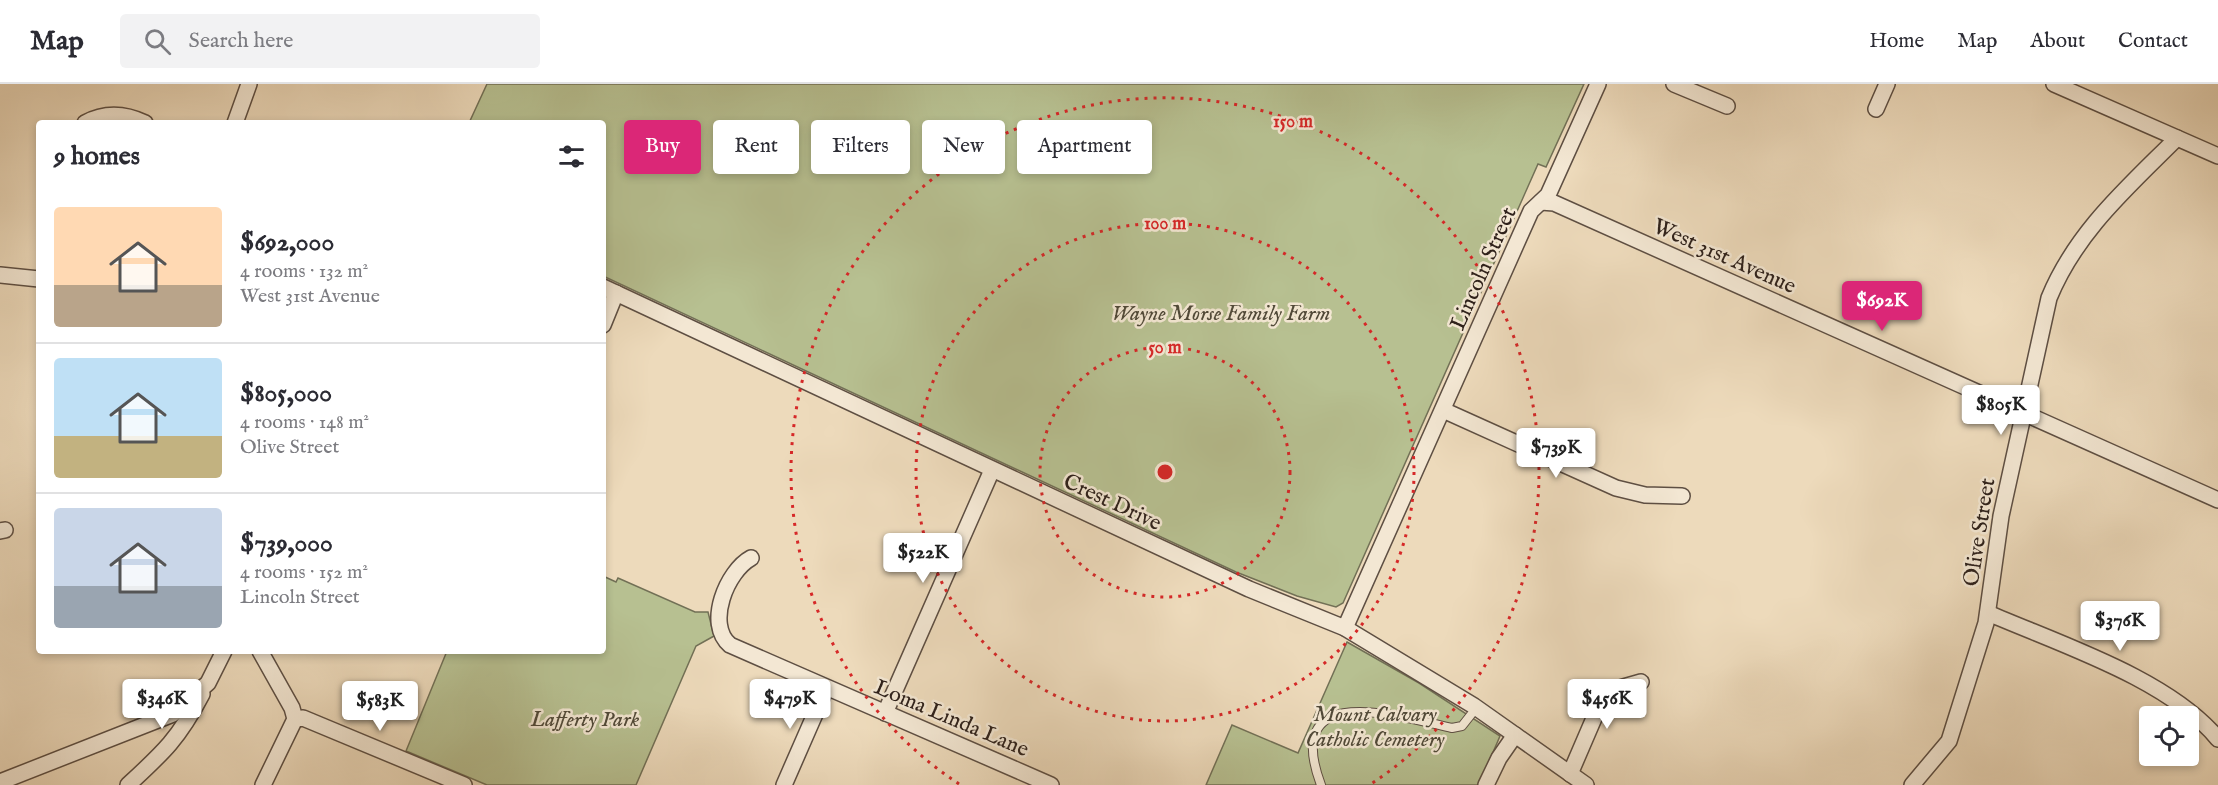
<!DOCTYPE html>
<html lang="en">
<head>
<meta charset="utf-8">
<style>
  :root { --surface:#fff; --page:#f2f2f3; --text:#2b2b33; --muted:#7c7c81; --line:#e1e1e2; --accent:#db2777 }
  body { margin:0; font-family:"IM FELL English",serif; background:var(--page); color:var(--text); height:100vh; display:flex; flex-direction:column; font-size:22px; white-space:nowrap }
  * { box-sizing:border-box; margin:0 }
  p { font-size:20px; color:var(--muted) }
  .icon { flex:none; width:33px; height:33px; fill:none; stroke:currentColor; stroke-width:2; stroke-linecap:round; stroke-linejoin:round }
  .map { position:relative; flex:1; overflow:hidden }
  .details { position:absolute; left:36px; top:36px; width:570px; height:534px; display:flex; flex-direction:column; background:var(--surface); border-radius:6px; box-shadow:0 3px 9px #0003 }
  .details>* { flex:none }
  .banner { position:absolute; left:624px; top:36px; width:570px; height:54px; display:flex; gap:12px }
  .fabs { position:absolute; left:2139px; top:622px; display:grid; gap:12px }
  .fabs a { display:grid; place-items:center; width:60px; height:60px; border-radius:6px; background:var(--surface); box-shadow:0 3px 9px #0003; font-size:30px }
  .price { position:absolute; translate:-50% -51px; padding:0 14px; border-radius:6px; background:#fff; color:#222; font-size:20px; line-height:39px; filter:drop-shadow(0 2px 3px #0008) }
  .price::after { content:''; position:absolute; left:50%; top:36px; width:18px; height:14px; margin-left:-9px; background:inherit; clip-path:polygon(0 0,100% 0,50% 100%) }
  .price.current { background:var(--accent); color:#fff }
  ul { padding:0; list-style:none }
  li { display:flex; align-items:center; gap:18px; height:150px; padding:0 18px }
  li+li { border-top:2px solid var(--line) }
  li span { display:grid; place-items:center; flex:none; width:168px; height:120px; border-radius:6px; color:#555 }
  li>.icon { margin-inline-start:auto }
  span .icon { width:72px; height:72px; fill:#fffc; stroke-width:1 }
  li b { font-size:26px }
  h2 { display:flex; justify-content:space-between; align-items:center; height:72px; padding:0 18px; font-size:26px }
  .pill { padding:0 21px; border-radius:6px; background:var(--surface); box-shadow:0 3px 9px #0003; font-size:21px; line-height:54px }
  .pill.current { background:var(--accent); color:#fff }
  header { display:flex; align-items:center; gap:36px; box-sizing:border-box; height:84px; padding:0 30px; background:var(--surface); border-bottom:2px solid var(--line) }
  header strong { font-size:28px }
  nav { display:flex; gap:33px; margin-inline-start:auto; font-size:21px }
  .search { width:420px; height:54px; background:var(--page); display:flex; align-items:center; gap:15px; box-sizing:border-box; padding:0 21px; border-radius:6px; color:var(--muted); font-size:22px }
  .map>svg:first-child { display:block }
  .green { fill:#b7c091; stroke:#727056; stroke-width:1.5 }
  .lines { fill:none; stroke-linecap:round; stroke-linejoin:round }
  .service-casing { stroke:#5e4f43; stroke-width:10 }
  .minor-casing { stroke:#5e4f43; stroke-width:18 }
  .service { stroke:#f3e7d3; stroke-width:8 }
  .minor { stroke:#f3e7d3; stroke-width:15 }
  .ring { fill:none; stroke:#d62828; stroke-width:3; stroke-dasharray:3 6 }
  .labels { text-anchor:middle; stroke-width:5; stroke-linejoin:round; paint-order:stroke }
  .street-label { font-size:22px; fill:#2e211b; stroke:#f3e7d3 }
  .park-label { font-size:22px; font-style:italic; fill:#504938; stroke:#f3e7d3 }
  .centre { fill:#d62828; stroke:#f3e7d3; stroke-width:3 }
  .ring-label { font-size:18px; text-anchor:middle; font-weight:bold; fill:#d62828; stroke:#f3e7d3; stroke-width:5; stroke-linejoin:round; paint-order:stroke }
</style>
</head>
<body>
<header>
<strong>Map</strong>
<div class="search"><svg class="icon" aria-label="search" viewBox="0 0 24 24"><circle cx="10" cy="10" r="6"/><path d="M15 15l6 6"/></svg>Search here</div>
<nav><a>Home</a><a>Map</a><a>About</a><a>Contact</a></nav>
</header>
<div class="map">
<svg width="2218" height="701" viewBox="0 0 2218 701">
  <rect width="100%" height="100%" fill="#eddabb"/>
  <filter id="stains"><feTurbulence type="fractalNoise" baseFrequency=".00333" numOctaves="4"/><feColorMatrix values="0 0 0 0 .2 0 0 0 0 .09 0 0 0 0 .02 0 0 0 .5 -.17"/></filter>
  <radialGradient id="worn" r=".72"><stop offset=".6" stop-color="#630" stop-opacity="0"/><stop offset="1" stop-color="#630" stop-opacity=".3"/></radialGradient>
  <!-- green -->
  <g class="green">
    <path d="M 487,0 L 1584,0 L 1546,83 L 1538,80 L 1343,519 L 1336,523 L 1297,512 L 1236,488 L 603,192 L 603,39 L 469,39 Z"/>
    <path d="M 603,492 L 616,498 L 618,494 L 695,528 L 708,528 L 714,552 L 696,562 L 636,701 L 487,701 L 406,667 L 447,567 L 603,567 Z"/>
    <path d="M 1347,558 L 1419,599 L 1500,652 L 1479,701 L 1206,701 L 1232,641 L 1298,669 Z"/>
  </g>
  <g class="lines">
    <defs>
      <path id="service" d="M 1321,701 C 1281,595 1398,632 1452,644 L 1462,642 L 1477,623"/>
      <g id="minor">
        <path d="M 1674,0 L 1727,22"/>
        <path d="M 2054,0 L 2218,72"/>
        <path d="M 1876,25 L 1887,0"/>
        <path d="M 85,39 C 105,28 124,29 145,39"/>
        <path d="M 235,39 L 249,0"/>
        <path d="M 1541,118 L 1554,119 L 2218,416"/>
        <path d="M 0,191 L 39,195"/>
        <path d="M 603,203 L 1249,505 L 1345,544 L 1474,622 L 1586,701"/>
        <path d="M 603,241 L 616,209"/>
        <path d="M 1443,326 L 1616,404 L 1645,411 L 1682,412"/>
        <path d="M 0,447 L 5,446"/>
        <path d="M 751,474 C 727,487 705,540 730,561 L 1051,701"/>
        <path d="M 1988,529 C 2059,560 2169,595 2218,655"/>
        <path d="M 1345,544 L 1531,127 L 1548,111 L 1598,0"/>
        <path d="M 260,567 L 292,624 L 295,635 L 263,701"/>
        <path d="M 885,629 L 992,386"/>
        <path d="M 295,635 L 303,634 L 464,701"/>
        <path d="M 1570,690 L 1604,611 L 1620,604 L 1641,598"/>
        <path d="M 0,698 L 173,630 L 208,599 L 224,567"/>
        <path d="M 128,701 C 164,668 179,654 202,610"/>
        <path d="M 784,701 L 826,605"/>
        <path d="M 1486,701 L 1499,674 L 1515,651"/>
        <path d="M 1912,701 L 1949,657 L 1986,539 L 2001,432 L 2049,214 C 2076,148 2127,104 2177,54"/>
      </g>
    </defs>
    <!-- service casing -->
    <use href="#service" class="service-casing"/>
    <!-- minor casing -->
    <use href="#minor" class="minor-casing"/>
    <!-- service -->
    <use href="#service" class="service"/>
    <!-- minor -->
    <use href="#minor" class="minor"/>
  </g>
  <!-- distance rings -->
  <g class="ring">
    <circle cx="1165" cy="388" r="125"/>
    <circle cx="1165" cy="388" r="249"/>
    <path d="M959 700A374 374 0 1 1 1371 700"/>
  </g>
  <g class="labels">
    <!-- street labels -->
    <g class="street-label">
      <text transform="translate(1725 171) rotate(24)" y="8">West 31st Avenue</text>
      <text transform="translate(1482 184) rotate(-66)" y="8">Lincoln Street</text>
      <text transform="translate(1113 417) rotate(25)" y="8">Crest Drive</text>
      <text transform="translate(1978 448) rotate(-81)" y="8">Olive Street</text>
      <text transform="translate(952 633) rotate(23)" y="8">Loma Linda Lane</text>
    </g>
    <!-- park labels -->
    <g class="park-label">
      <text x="1221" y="236">Wayne Morse Family Farm</text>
      <text x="1375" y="637">Mount Calvary<tspan x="1375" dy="25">Catholic Cemetery</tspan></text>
      <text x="585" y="642">Lafferty Park</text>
    </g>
  </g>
  <circle cx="1165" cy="388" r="9" class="centre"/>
  <g class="ring-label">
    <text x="1293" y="43">150 m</text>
    <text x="1165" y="145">100 m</text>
    <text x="1165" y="269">50 m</text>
  </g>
  <rect width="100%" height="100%" filter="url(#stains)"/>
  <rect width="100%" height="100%" fill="url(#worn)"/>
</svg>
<div class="fabs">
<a><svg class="icon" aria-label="locate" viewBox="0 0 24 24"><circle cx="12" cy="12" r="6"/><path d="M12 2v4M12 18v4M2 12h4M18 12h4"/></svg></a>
</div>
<b class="price current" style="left:1882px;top:248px">$692K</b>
<b class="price" style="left:2001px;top:352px">$805K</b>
<b class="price" style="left:1556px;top:395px">$739K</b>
<b class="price" style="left:923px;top:500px">$522K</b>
<b class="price" style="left:2120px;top:568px">$376K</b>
<b class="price" style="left:162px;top:646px">$346K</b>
<b class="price" style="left:790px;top:646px">$479K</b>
<b class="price" style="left:1607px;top:646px">$456K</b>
<b class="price" style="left:380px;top:648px">$583K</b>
<div class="banner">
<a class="pill current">Buy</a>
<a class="pill">Rent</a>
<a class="pill">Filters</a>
<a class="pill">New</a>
<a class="pill">Apartment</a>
</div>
<section class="details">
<h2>9 homes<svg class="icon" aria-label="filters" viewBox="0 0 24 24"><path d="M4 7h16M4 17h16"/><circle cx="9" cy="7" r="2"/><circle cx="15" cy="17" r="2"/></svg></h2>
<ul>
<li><span style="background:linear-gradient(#ffd9b3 65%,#b9a48a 0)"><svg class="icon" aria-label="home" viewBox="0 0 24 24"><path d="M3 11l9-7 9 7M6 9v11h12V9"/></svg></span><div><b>$692,000</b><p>4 rooms · 132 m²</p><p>West 31st Avenue</p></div></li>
<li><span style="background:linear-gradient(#bfe0f5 65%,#c2b280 0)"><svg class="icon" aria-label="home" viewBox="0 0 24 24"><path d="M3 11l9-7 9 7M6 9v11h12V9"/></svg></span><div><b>$805,000</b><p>4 rooms · 148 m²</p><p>Olive Street</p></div></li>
<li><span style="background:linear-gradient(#c9d6e8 65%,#9aa5b1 0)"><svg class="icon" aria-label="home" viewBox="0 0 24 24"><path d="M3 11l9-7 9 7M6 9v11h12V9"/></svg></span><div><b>$739,000</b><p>4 rooms · 152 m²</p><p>Lincoln Street</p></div></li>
</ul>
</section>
</div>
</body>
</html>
